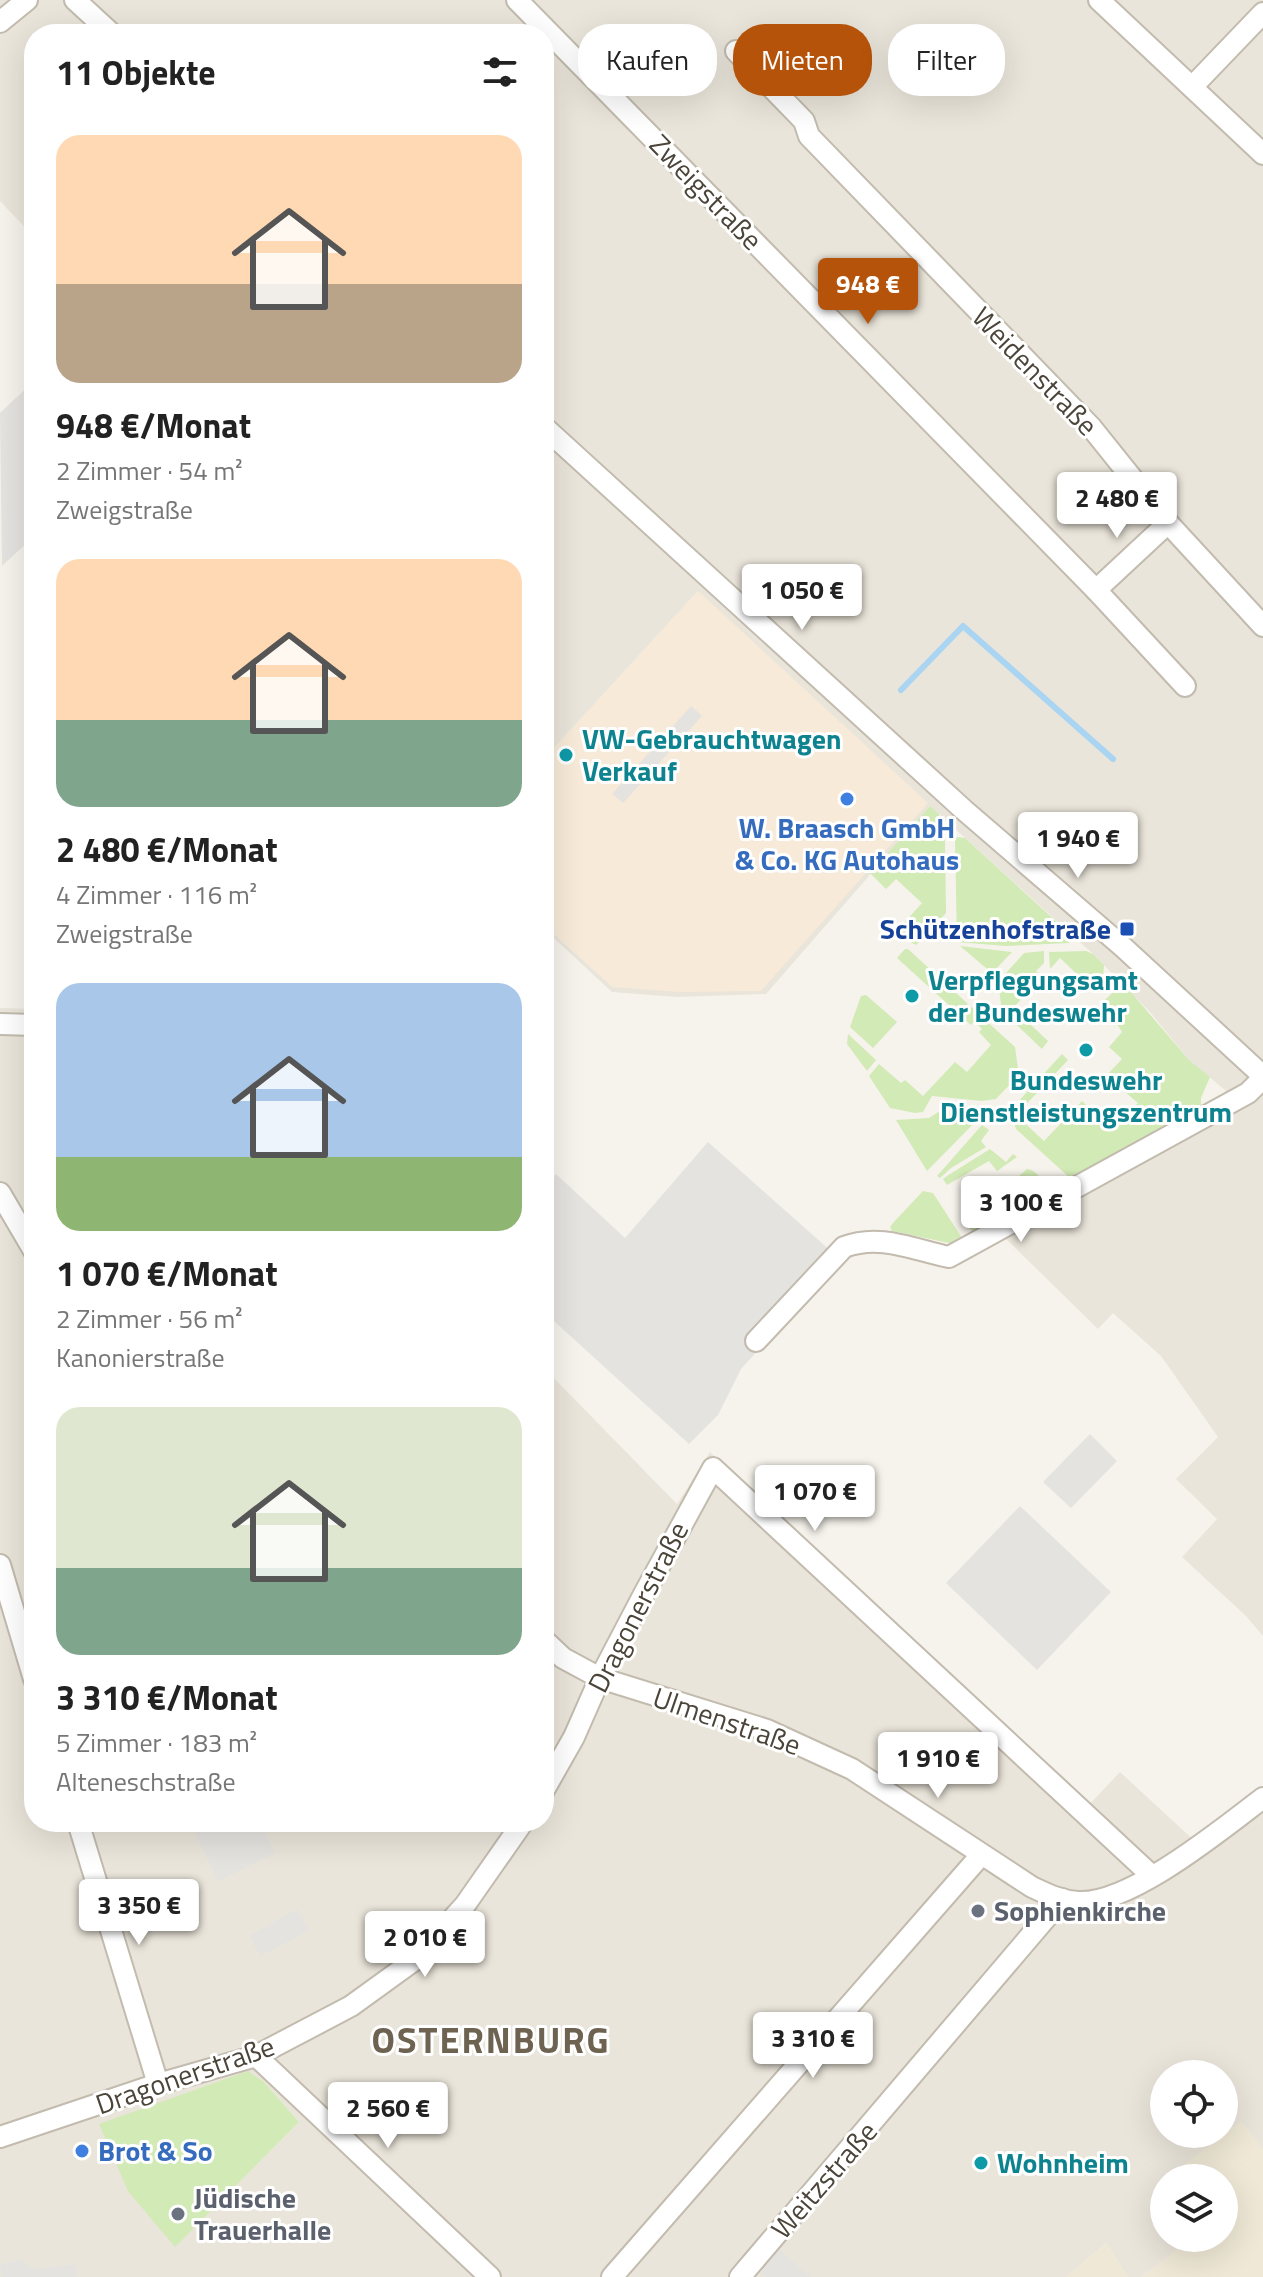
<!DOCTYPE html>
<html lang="de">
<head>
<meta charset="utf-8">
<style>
  :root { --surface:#fff; --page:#f2f2f2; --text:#222; --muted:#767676; --accent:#b45309 }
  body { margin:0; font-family:"Titillium Web",sans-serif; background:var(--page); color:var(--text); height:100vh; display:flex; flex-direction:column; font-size:30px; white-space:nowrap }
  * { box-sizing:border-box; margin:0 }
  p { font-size:26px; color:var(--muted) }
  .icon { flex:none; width:44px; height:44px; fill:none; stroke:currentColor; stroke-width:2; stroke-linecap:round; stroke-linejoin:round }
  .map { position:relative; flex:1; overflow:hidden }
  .details { position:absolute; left:24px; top:24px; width:530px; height:1808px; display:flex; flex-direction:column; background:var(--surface); border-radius:32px; box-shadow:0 8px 32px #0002 }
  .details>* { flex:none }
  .banner { position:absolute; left:578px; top:24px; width:564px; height:72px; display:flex; gap:16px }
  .buttons { position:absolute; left:1150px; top:2060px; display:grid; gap:16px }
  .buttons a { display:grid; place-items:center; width:88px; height:88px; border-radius:50%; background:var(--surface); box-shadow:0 8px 32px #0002; font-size:40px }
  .price { position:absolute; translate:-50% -68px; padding:0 18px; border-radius:8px; background:#fff; color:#222; font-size:26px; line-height:52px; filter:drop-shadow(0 2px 4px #0008) }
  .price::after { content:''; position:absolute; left:50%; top:48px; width:24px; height:18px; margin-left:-12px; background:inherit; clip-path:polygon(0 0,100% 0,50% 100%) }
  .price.active { background:var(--accent); color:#fff }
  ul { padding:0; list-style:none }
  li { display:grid; align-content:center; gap:16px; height:424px; padding:0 32px }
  li span { display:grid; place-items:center; height:248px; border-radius:24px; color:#555 }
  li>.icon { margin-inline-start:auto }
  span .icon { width:144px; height:144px; fill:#fffc; stroke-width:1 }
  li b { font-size:34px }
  h2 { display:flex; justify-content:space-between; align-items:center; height:96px; padding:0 32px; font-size:34px }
  .tag { padding:0 28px; border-radius:32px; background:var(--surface); box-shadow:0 8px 32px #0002; font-size:28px; line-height:72px }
  .tag.active { background:var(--accent); color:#fff }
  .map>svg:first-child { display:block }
  .residential { fill:#eae5da; fill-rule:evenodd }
  .commercial { fill:#f7ead8 }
  .education { fill:#efe8d6 }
  .green { fill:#d2eab5 }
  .parking { fill:#e5e3e0 }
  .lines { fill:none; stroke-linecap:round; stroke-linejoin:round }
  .stream { stroke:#a9d4f2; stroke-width:6 }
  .minor-casing { stroke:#c2bbae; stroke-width:24 }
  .minor { stroke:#fff; stroke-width:20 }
  .culture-dot { fill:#0f9aa8; stroke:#fff; stroke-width:3 }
  .shop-dot { fill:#3f7fe0; stroke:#fff; stroke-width:3 }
  .transit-dot { fill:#1a4fb4; stroke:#fff; stroke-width:3 }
  .worship-dot { fill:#6b7280; stroke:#fff; stroke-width:3 }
  .labels { text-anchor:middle; stroke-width:6; stroke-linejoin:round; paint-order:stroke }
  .street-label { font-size:28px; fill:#4b4439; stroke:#fff }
  .culture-label { font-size:28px; font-weight:bold; fill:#0d838f; stroke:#fff; text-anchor:start }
  .shop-label { font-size:28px; font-weight:bold; fill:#366cbe; stroke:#fff }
  .transit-label { font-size:28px; font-weight:bold; fill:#164399; stroke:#fff; text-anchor:end }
  .worship-label { font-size:28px; font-weight:bold; fill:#5b616d; stroke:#fff; text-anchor:start }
  .district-label { font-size:36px; font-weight:bold; letter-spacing:2px; fill:#6e6250; stroke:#fff }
</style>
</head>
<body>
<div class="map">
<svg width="1263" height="2277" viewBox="0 0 1263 2277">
  <rect width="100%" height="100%" fill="#f6f3ec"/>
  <!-- residential -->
  <g class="residential">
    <path d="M 0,0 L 1263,0 L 1263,1636 L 1246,1616 L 1182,1557 L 1217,1519 L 1176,1479 L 1218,1437 L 1161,1356 L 1113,1313 L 1098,1329 L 998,1231 L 1229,1100 L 1225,1090 L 1189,1060 L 1150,1012 L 1093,954 L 930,806 L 766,994 L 677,997 L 612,992 L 544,929 L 544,925 L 613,987 L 698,591 L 544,759 L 544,34 L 34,34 L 34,237 L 0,201 Z"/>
    <path d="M 0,1008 L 34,1009 L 34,1822 L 544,1822 L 544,1368 L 677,1504 L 710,1452 L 1084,1810 L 1120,1772 L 1199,1845 L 1263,1797 L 1263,2150 L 1241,2122 L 1175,2173 L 1178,2178 L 1164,2178 L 1164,2238 L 1193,2238 L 1141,2277 L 1128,2277 L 1106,2243 L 1066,2277 L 0,2277 ZM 1164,2074 L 1224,2074 L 1224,2134 L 1164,2134 ZM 264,2082 L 299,2122 L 174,2247 Z"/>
  </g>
  <!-- commercial -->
  <path class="commercial" d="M 698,591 L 928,803 L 761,991 L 680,992 L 613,987 L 544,925 L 544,759 Z"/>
  <!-- education -->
  <g class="education">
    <path d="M 1241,2121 L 1263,2150 L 1263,2277 L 1141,2277 L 1193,2238 L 1224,2238 L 1224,2178 L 1178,2178 L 1174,2172 Z"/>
    <path d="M 1106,2243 L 1128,2277 L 1066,2277 Z"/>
  </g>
  <!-- green -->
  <g class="green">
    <path d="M 930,806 L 939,814 L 939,838 L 945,839 L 946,913 L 916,945 L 895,933 L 922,903 L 896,879 L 886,889 L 870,873 Z"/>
    <path d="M 958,837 L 965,838 L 1070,934 L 1069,943 L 1006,946 L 957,942 L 955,839 Z"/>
    <path d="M 960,946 L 1012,952 L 992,973 Z"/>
    <path d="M 905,949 L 908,949 L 980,1015 L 971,1025 L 897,958 Z"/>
    <path d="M 1044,951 L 1044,963 L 1036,971 L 1042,977 L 1013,1008 L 1048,1041 L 1042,1049 L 1002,1011 L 998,982 L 1024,953 Z"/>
    <path d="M 1086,951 L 1093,954 L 1104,965 L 1103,978 L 1093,989 L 1060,958 L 1050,969 L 1049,952 Z"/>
    <path d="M 1114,991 L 1130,991 L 1189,1060 L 1210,1077 L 1201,1098 L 1201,1110 L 1076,1179 L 1070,1178 L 1016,1129 L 1013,1120 L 1016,1104 L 1062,1054 L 1068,1060 L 1016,1115 L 1044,1141 L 1082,1101 L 1112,1130 L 1138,1103 L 1106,1076 L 1122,1059 L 1109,1047 L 1122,1032 L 1103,1002 Z"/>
    <path d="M 866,995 L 897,1022 L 873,1048 L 850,1027 L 861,996 Z"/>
    <path d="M 982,1017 L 1015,1047 L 1019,1075 L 996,1099 L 982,1101 L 932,1096 L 923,1112 L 915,1113 L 890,1108 L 869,1076 L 879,1064 L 901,1083 L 905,1080 L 923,1096 L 955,1062 L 967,1072 L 991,1045 L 979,1032 L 982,1029 L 977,1024 Z"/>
    <path d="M 848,1034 L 876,1060 L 867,1071 L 847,1044 Z"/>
    <path d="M 951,1104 L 981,1108 L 984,1113 L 927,1171 L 896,1120 L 929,1118 Z"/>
    <path d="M 982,1125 L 989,1130 L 981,1141 L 986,1147 L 951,1168 L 940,1178 L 937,1176 Z"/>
    <path d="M 990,1149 L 1006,1162 L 1013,1154 L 1017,1157 L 997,1171 L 989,1161 L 947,1185 L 943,1179 L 947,1176 Z"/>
    <path d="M 1027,1169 C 1038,1170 1045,1183 1043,1193 L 1039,1197 L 974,1233 L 967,1225 L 1014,1198 L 1009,1185 Z"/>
    <path d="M 923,1191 L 933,1193 L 962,1238 L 961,1242 L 954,1244 L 892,1231 L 890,1227 L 893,1223 Z"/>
    <path d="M 248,2071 L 264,2082 L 299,2122 L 175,2247 L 128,2191 L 99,2124 Z"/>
  </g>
  <!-- parking -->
  <g class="parking">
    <path d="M 34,381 L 34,536 L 2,566 L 0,413 Z"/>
    <path d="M 691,706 L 702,716 L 623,803 L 612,794 Z"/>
    <path d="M 708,1142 L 841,1260 L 741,1369 L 718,1415 L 689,1444 L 544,1312 L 544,1188 L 556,1174 L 625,1238 Z"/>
    <path d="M 1090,1434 L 1117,1461 L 1071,1508 L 1043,1482 Z"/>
    <path d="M 1020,1506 L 1111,1592 L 1037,1670 L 946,1583 Z"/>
    <path d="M 190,1822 L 260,1822 L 275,1853 L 218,1882 Z"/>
    <path d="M 297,1909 L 310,1930 L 260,1956 L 249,1936 Z"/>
    <path d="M 779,2249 L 810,2277 L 767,2277 L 760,2271 Z"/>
    <path d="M 20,2260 L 34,2269 L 76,2264 L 77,2277 L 2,2277 L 0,2264 Z"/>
  </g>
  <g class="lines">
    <!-- stream -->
    <path class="stream" d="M 901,690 L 963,626 L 1113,759"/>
    <defs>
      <g id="minor">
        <path d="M 75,0 L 112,34"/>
        <path d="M 517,0 L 1096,590 L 1185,686"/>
        <path d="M 1099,0 L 1263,154"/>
        <path d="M 0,22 L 27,0"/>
        <path d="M 736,51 L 804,121 L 809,136 L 1091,427 L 1168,523 L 1263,626"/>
        <path d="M 1192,87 L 1263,13"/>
        <path d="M 544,427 L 964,810 L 1123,947 L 1263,1076"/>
        <path d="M 1096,590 L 1168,523"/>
        <path d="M 0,1024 L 34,1025"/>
        <path d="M 0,1193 L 34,1251"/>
        <path d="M 756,1341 L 844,1247 C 880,1233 914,1250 949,1257 L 1248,1093 L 1263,1078"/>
        <path d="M 0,1565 L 34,1679"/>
        <path d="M 544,1640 L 563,1658 L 600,1678 L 767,1730 L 852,1769 L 1032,1887 C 1047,1894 1061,1901 1078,1902 C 1130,1905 1222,1829 1263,1798"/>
        <path d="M 544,1790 L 574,1737 L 600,1678 L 644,1594 L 713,1468 L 1151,1875"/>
        <path d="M 78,1822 L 158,2084"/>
        <path d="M 256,2056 L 490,2277"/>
        <path d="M 0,2137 L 158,2084 L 256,2056 L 351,2006 L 416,1959 L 465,1905 L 523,1822"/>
        <path d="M 612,2277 L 981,1855"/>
        <path d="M 740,2277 L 1062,1899"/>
      </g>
    </defs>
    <!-- minor casing -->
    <use href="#minor" class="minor-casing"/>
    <!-- minor -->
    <use href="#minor" class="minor"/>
  </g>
  <!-- markers -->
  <g class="culture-dot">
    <circle cx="566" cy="755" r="8"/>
    <circle cx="912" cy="996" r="8"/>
    <circle cx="1086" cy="1050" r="8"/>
    <circle cx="981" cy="2163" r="8"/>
  </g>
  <g class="shop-dot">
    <circle cx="847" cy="799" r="8"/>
    <circle cx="82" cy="2151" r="8"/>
  </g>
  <rect class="transit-dot" x="1119" y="921" width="16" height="16" rx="4"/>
  <g class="worship-dot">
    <circle cx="978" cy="1911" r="8"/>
    <circle cx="178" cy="2214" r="8"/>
  </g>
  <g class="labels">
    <!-- street labels -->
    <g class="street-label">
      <text transform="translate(706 192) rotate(46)" y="10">Zweigstraße</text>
      <text transform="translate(1035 371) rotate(46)" y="10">Weidenstraße</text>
      <text transform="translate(638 1607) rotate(-63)" y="10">Dragonerstraße</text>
      <text transform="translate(727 1721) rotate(19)" y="10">Ulmenstraße</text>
      <text transform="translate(185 2075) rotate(-19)" y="10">Dragonerstraße</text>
      <text transform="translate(824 2180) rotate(-49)" y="10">Weitzstraße</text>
    </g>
    <!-- culture labels -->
    <g class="culture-label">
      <text x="582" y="749">VW-Gebrauchtwagen<tspan x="582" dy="32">Verkauf</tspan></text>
      <text x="928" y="990">Verpflegungsamt<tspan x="928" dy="32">der Bundeswehr</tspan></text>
      <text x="1086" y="1090" text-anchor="middle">Bundeswehr<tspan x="1086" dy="32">Dienstleistungszentrum</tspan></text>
      <text x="997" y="2173">Wohnheim</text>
    </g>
    <!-- shop labels -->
    <g class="shop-label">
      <text x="847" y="838">W. Braasch GmbH<tspan x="847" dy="32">&amp; Co. KG Autohaus</tspan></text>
      <text x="98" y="2161" text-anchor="start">Brot &amp; So</text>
    </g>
    <!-- transit labels -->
    <g class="transit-label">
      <text x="1111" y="939">Schützenhofstraße</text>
    </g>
    <!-- worship labels -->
    <g class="worship-label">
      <text x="994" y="1921">Sophienkirche</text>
      <text x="194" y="2208">Jüdische<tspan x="194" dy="32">Trauerhalle</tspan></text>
    </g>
    <!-- district labels -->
    <g class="district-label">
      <text x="491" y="2053">OSTERNBURG</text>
    </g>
  </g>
</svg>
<div class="buttons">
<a><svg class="icon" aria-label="locate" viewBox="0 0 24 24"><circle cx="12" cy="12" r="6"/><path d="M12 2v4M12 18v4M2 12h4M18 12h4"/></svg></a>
<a><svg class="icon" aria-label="layers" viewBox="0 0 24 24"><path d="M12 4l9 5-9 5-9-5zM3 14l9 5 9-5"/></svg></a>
</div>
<b class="price active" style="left:868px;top:326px">948 €</b>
<b class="price" style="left:1117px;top:540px">2 480 €</b>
<b class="price" style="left:802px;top:632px">1 050 €</b>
<b class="price" style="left:1078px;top:880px">1 940 €</b>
<b class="price" style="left:1021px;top:1244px">3 100 €</b>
<b class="price" style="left:815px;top:1533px">1 070 €</b>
<b class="price" style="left:938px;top:1800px">1 910 €</b>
<b class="price" style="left:139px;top:1947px">3 350 €</b>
<b class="price" style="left:425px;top:1979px">2 010 €</b>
<b class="price" style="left:813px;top:2080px">3 310 €</b>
<b class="price" style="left:388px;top:2150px">2 560 €</b>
<div class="banner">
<a class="tag">Kaufen</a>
<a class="tag active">Mieten</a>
<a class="tag">Filter</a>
</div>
<section class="details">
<h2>11 Objekte<svg class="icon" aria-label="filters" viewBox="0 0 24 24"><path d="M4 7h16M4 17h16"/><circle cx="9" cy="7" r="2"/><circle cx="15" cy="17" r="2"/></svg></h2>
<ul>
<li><span style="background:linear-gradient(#ffd9b3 60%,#b9a48a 0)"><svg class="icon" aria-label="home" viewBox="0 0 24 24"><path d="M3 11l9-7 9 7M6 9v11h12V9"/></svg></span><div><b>948 €/Monat</b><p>2 Zimmer · 54 m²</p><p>Zweigstraße</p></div></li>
<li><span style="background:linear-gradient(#ffd9b3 65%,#7fa58c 0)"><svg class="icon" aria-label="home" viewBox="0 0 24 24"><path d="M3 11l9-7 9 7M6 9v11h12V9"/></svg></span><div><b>2 480 €/Monat</b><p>4 Zimmer · 116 m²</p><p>Zweigstraße</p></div></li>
<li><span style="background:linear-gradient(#a9c7e8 70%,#8fb573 0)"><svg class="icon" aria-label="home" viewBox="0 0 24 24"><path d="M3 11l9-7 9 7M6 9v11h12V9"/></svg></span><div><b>1 070 €/Monat</b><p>2 Zimmer · 56 m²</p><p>Kanonierstraße</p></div></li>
<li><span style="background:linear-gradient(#dfe7d0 65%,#7fa58c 0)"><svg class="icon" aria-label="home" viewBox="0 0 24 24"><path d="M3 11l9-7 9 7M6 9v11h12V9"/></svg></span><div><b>3 310 €/Monat</b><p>5 Zimmer · 183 m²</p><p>Alteneschstraße</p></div></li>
</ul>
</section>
</div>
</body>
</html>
